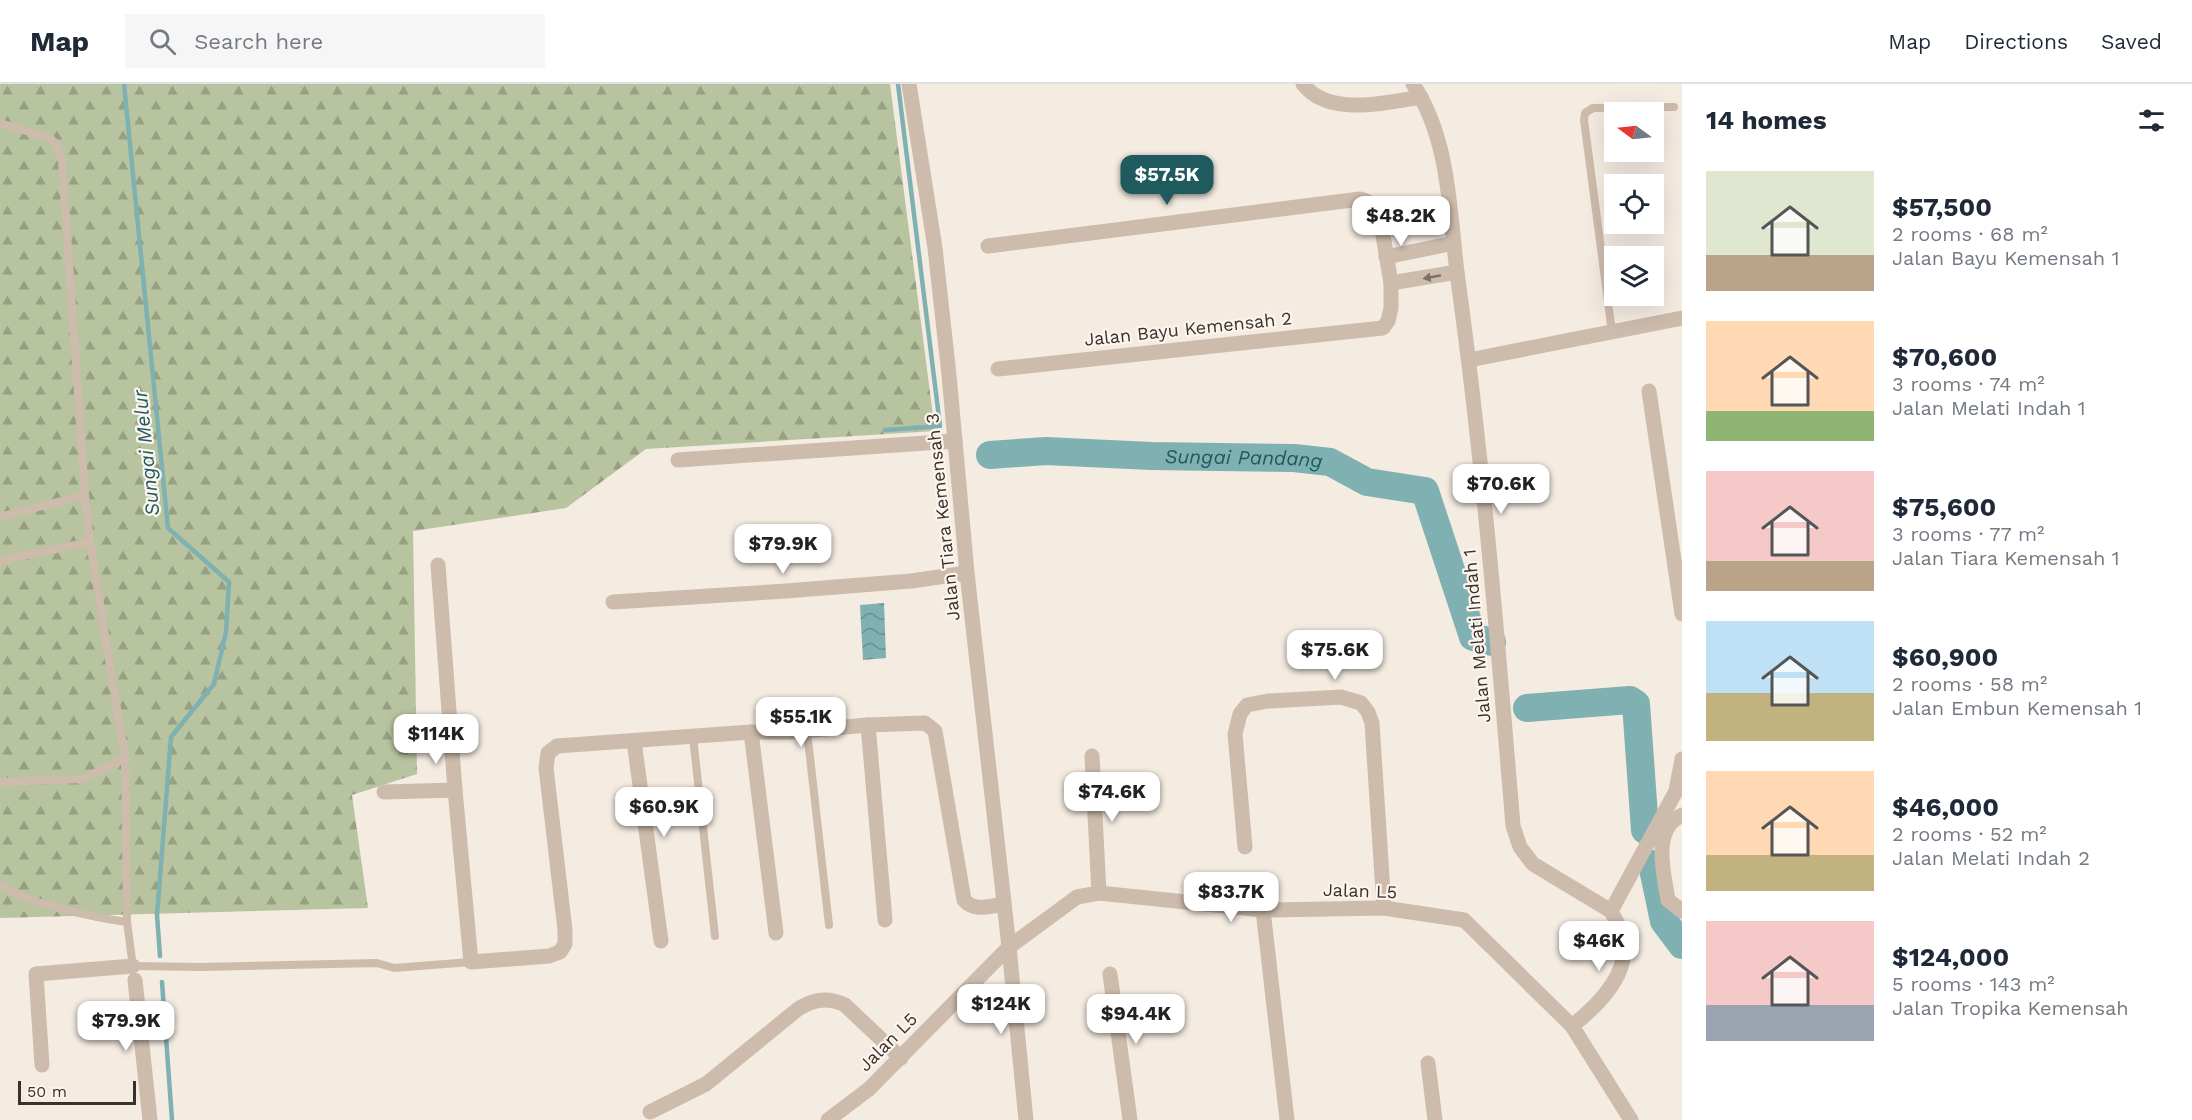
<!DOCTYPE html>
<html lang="en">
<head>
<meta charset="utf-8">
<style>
  :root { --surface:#fff; --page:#f6f6f7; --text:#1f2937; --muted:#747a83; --line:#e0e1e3; --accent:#1f5a5e }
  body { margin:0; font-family:"Work Sans",sans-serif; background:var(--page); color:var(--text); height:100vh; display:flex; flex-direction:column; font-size:22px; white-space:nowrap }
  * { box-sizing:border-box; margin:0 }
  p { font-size:20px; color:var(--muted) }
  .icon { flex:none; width:33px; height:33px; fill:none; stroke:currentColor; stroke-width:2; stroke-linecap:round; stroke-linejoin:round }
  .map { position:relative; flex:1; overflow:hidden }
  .drawer { display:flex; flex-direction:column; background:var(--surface); width:510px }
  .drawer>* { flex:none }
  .needle { width:39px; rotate:285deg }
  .buttons { position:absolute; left:1604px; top:18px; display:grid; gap:12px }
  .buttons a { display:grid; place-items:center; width:60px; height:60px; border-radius:0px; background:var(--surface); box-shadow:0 6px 24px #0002; font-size:30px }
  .scale { position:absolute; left:18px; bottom:15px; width:118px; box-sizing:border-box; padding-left:6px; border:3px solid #3b302b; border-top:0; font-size:16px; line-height:21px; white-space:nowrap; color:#3b302b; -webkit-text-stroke:4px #fbf5ee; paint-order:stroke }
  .price { position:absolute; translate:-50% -51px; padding:0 14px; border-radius:12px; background:#fff; color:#222; font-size:20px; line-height:39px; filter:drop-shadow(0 2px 3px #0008) }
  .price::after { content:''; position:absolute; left:50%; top:36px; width:18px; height:14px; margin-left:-9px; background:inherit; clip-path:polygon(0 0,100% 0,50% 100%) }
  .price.active { background:var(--accent); color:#fff }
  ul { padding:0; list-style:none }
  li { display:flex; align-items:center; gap:18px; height:150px; padding:0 24px }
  li span { display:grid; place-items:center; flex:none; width:168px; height:120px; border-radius:0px; color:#555 }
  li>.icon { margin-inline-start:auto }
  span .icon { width:72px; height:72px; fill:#fffc; stroke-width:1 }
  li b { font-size:26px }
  h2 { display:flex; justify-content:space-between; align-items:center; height:72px; padding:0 24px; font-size:26px }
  header { display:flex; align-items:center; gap:36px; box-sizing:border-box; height:84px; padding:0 30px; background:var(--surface); border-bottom:2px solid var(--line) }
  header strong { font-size:28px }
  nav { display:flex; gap:33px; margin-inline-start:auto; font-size:21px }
  .search { width:420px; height:54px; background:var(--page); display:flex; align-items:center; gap:15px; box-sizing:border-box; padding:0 21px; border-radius:0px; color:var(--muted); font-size:22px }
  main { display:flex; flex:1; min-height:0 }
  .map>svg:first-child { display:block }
  .forest { fill:url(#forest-firs) }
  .water { fill:url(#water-waves) }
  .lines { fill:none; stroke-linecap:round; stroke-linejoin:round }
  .stream { stroke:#7fb0b2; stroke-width:4.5 }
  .river { stroke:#7fb0b2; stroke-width:28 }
  .service { stroke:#cdbbac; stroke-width:8 }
  .minor { stroke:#cdbbac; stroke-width:15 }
  .oneway { fill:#7d6f65 }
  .labels { text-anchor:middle; stroke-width:4.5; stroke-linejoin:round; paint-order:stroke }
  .street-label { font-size:18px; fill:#3b302b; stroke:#fbf5ee }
  .water-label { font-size:20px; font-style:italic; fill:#1f5a5e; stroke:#fbf5ee }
</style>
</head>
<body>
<header>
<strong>Map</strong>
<div class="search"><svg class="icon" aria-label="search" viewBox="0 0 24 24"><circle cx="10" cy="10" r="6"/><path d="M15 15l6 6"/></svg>Search here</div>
<nav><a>Map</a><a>Directions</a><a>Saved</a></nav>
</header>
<main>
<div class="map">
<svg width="1682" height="1036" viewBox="0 0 1682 1036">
  <defs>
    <pattern id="forest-firs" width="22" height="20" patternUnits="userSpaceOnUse" patternTransform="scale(1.5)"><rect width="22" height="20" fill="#b8c4a0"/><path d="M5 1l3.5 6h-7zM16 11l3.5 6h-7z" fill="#97a083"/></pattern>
    <pattern id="water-waves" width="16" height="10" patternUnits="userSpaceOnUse" patternTransform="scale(1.5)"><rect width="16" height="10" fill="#7fb0b2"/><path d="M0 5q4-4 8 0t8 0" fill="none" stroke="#699091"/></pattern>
  </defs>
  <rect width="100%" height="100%" fill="#f4ebe1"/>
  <!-- forest -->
  <path class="forest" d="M 0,0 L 890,0 L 935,347 L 646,365 L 566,424 L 413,447 L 417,690 L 352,711 L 368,824 L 0,834 Z"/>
  <!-- water -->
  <path class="water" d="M 884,519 L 886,574 L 863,576 L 860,521 Z"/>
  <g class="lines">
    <!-- stream -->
    <g class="stream">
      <path d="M 124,0 L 168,444 L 229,498 L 226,548 L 214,600 L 171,653 L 157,831 L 160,872"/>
      <path d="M 885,346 L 940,342 L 898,0"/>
      <path d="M 162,898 L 172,1036"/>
    </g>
    <!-- river -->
    <g class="river">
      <path id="s1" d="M 990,371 L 1046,367 L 1151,372 L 1294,374 L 1330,378 L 1367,398 L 1425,407 L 1473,553 L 1492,558"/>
      <path d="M 1527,624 L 1630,616 L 1636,620 L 1645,746"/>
      <path d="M 1652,780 L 1664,837 L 1682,861"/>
    </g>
    <!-- service -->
    <g class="service">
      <path d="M 0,39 L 50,54 L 57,61 L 62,77 L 85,411 L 90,458 L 125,674 L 127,838 L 133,883"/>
      <path d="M 1612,248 L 1584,36 L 1585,29 L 1593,24 L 1674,23"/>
      <path d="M 0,433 L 85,411"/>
      <path d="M 0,478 L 7,475 L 90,458"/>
      <path d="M 807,647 L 829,841"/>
      <path d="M 693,653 L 715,852"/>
      <path d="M 0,698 L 83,695 L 125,674"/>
      <path d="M 0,800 C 23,819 97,834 127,838"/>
      <path d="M 133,882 L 201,883 L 377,879 L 394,884 L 471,878"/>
    </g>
    <!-- minor -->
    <g class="minor">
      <path d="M 909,0 L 935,164 L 949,291 L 967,489 L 1009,863 L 1026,1036"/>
      <path d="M 1303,0 C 1328,33 1386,19 1421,13"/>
      <path d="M 1413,0 C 1451,58 1449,130 1458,196 C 1483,377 1498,560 1513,742 L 1520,763 L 1533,780 L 1611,827"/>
      <path d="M 988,162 L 1360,115 C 1372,118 1375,122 1380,133 L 1391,199 L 1391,224 L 1388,237 L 1383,244 L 998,285"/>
      <path d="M 1386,173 L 1454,159"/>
      <path d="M 1391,199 L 1457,188"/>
      <path d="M 1469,276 L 1682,234"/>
      <path d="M 1649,307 L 1682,530"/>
      <path d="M 678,376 L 955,357"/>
      <path d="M 438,481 L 455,706 L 471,878 L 549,872 L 560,868 L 565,860 L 565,846 L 546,684 L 548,669 L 557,662 L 751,648 L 790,648 L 868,641 L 925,639 L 935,647 L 964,816 C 974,828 990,822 1004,820"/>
      <path d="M 613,518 L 786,507 L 911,497 L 967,489"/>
      <path d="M 868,641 L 885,836"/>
      <path d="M 751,648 L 776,849"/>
      <path d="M 634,657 L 661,857"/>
      <path d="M 1092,672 L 1099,809"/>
      <path d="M 384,708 L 455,706"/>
      <path d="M 1682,731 C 1651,745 1664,790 1668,816 L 1682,827"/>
      <path d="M 1245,763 L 1235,650 L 1240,630 L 1247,621 L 1268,617 L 1341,613 L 1361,619 L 1368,628 L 1372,639 L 1384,824"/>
      <path d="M 1263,826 L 1287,1036"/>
      <path d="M 1611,827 L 1676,707 L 1682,675"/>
      <path d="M 1110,890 L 1130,1036"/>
      <path d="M 135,896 L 150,1036"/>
      <path d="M 1572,942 C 1596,923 1628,893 1624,858 C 1623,847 1616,837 1611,827"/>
      <path d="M 1428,979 L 1435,1036"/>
      <path d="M 42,981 L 36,890 L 133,882"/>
      <path d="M 650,1028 L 706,1000 L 798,925 C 814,915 828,913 845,921 L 901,974"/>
      <path d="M 828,1036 L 869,1005 L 1009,863 L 1077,813 L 1099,809 L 1263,826 L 1384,824 L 1464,836 L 1572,942 L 1631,1036"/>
    </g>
  </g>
  <!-- one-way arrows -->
  <defs><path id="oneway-solid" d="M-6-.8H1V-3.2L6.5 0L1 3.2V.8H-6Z" transform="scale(1.5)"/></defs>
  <use class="oneway" href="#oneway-solid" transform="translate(1432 193) rotate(170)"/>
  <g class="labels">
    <!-- street labels -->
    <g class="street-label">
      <text transform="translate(1188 245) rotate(-6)" y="6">Jalan Bayu Kemensah 2</text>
      <text transform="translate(943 433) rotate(-96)" y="6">Jalan Tiara Kemensah 3</text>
      <text transform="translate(1477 552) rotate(-95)" y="6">Jalan Melati Indah 1</text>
      <text transform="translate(1360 807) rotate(2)" y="6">Jalan L5</text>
      <text transform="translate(888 958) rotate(-45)" y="6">Jalan L5</text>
    </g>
    <!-- water labels -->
    <g class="water-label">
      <text transform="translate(146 369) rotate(-96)" y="7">Sungai Melur</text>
      <text dy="7" stroke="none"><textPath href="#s1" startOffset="254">Sungai Pandang</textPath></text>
    </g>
  </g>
</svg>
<div class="buttons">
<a><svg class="needle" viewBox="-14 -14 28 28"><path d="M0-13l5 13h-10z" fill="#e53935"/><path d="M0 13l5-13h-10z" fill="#747a83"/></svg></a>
<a><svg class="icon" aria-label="locate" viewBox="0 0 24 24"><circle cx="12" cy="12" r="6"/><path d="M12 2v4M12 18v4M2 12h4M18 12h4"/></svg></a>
<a><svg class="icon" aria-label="layers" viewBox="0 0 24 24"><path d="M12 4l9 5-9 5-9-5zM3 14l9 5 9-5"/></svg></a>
</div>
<div class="scale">50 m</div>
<b class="price active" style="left:1167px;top:122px">$57.5K</b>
<b class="price" style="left:1401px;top:163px">$48.2K</b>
<b class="price" style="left:1501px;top:431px">$70.6K</b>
<b class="price" style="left:783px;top:491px">$79.9K</b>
<b class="price" style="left:1335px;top:597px">$75.6K</b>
<b class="price" style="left:801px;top:664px">$55.1K</b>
<b class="price" style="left:436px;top:681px">$114K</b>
<b class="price" style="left:1112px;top:739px">$74.6K</b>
<b class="price" style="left:664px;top:754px">$60.9K</b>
<b class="price" style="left:1231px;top:839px">$83.7K</b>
<b class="price" style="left:1599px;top:888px">$46K</b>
<b class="price" style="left:1001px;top:951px">$124K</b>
<b class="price" style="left:1136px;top:961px">$94.4K</b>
<b class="price" style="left:126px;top:968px">$79.9K</b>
</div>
<section class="drawer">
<h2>14 homes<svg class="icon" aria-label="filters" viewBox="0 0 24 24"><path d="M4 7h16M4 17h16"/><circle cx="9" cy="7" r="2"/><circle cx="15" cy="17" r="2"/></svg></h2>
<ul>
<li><span style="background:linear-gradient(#dfe7d0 70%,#b9a48a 0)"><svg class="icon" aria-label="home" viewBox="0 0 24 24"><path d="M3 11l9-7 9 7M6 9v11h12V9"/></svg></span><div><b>$57,500</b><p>2 rooms · 68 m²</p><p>Jalan Bayu Kemensah 1</p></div></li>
<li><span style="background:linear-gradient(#ffd9b3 75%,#8fb573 0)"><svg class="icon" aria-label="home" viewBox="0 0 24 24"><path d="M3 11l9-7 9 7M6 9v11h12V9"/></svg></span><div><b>$70,600</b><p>3 rooms · 74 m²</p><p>Jalan Melati Indah 1</p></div></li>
<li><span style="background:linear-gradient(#f6c9c9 75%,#b9a48a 0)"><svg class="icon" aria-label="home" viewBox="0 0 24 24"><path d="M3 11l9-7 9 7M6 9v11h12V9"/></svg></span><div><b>$75,600</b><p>3 rooms · 77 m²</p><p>Jalan Tiara Kemensah 1</p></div></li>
<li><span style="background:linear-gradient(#bfe0f5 60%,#c2b280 0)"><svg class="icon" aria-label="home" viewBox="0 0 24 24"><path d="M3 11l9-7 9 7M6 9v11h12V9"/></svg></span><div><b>$60,900</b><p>2 rooms · 58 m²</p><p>Jalan Embun Kemensah 1</p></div></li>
<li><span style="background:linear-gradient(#ffd9b3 70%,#c2b280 0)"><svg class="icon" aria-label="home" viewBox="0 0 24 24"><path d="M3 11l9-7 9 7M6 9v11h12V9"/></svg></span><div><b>$46,000</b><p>2 rooms · 52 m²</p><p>Jalan Melati Indah 2</p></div></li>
<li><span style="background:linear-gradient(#f6c9c9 70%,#9aa5b1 0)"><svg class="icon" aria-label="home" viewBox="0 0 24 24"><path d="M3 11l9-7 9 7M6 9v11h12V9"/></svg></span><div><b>$124,000</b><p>5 rooms · 143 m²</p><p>Jalan Tropika Kemensah</p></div></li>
</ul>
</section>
</main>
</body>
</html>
